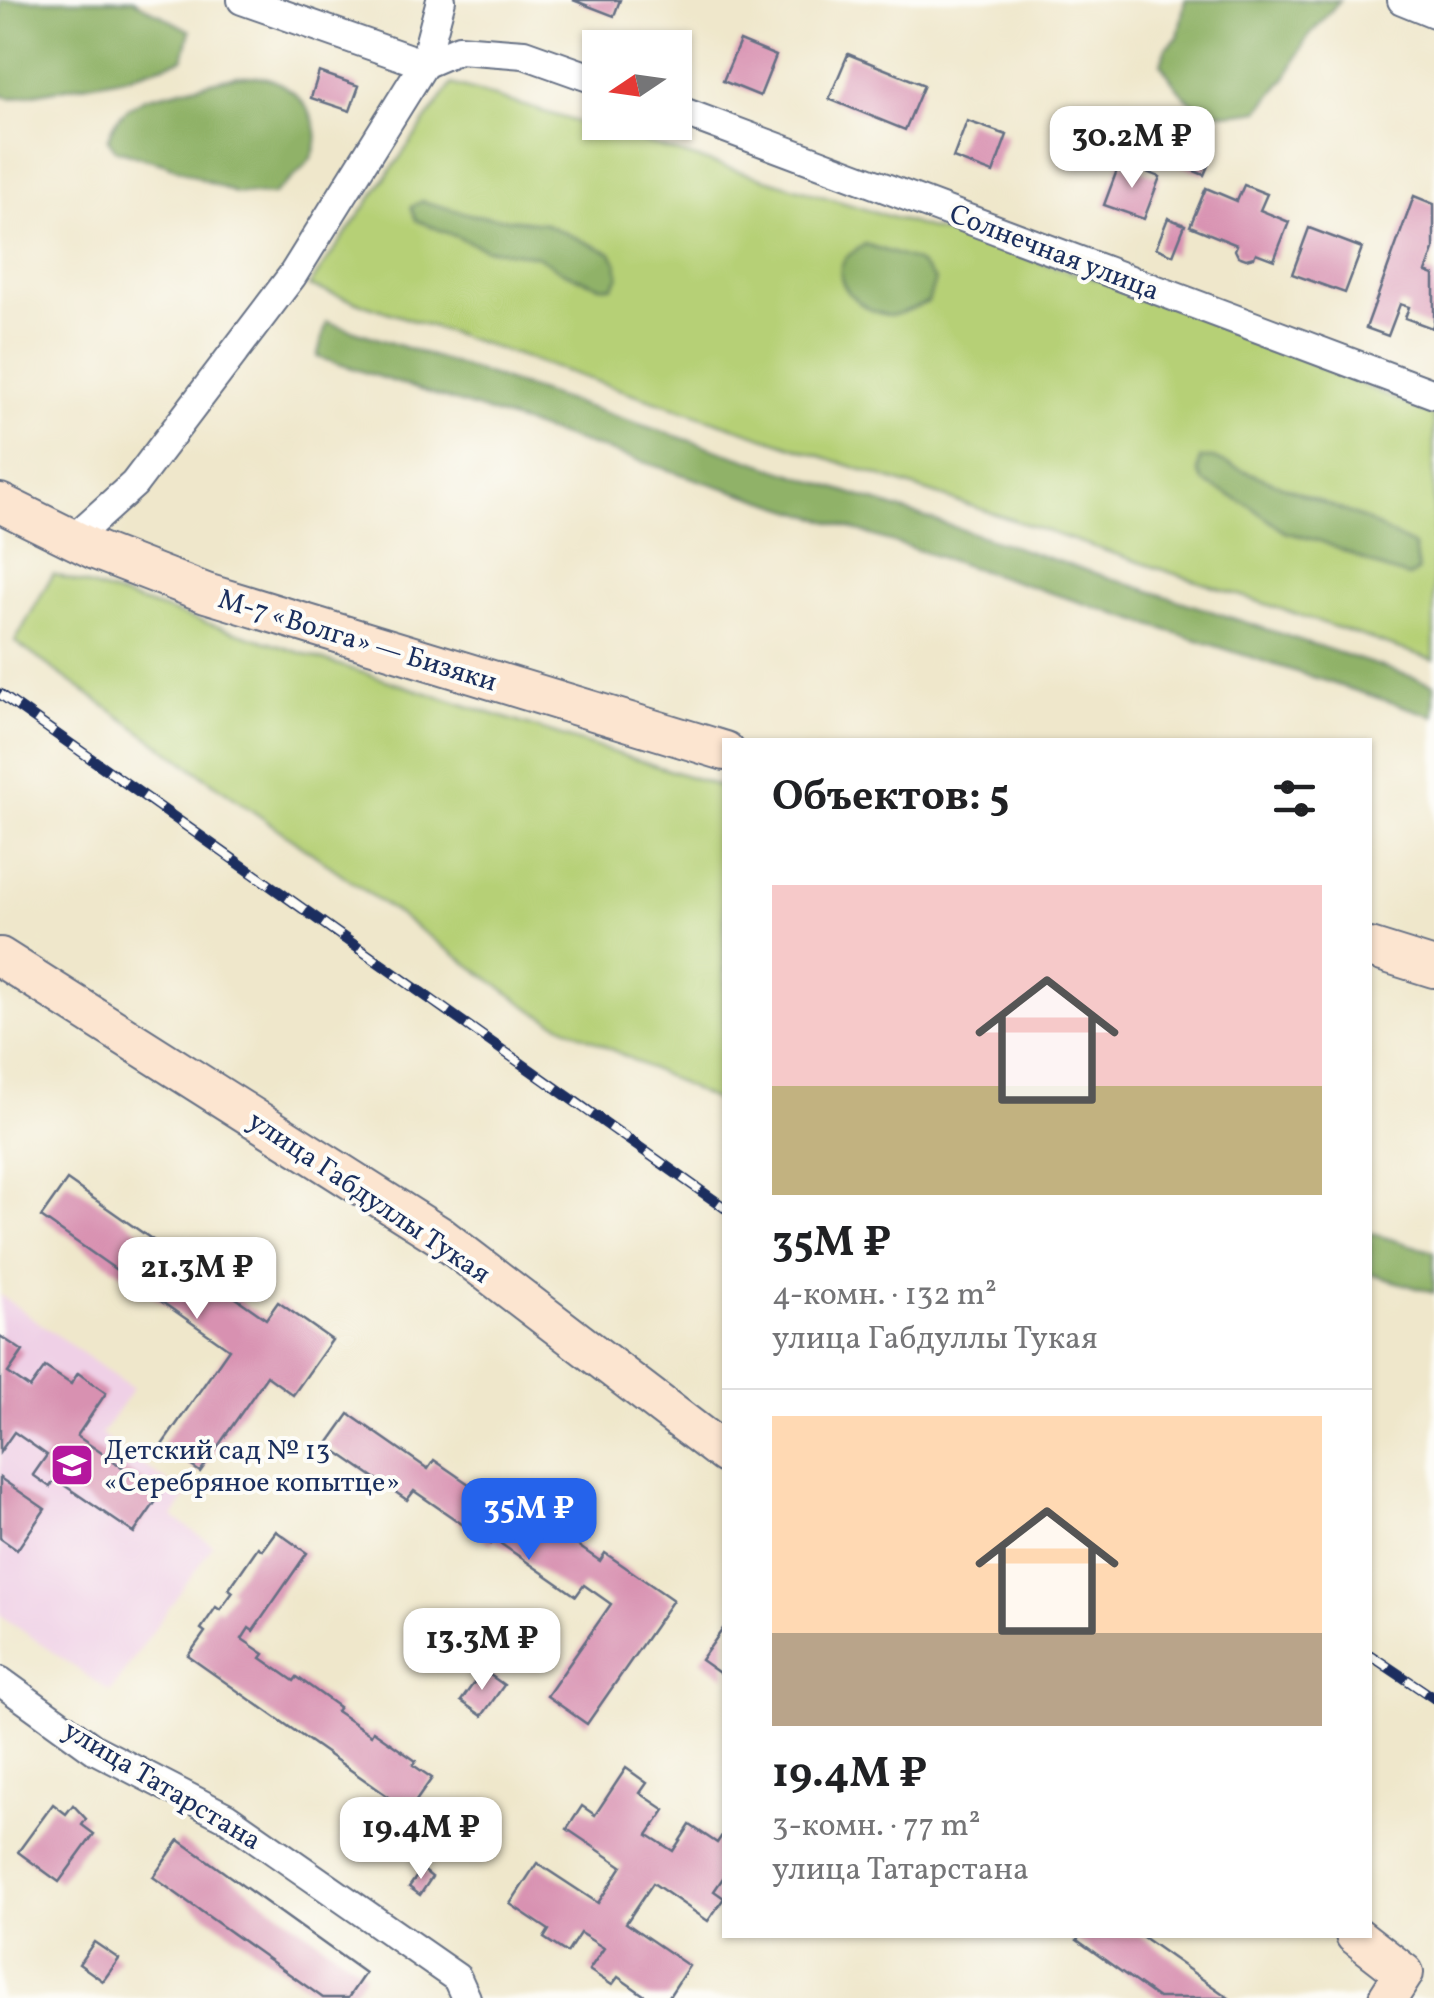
<!DOCTYPE html>
<html lang="ru">
<head>
<meta charset="utf-8">
<style>
  :root { --surface:#fff; --page:#f2f2f2; --text:#202124; --muted:#757577; --line:#e0e0e0; --accent:#2563eb }
  body { margin:0; font-family:Vollkorn,serif; background:var(--page); color:var(--text); height:100vh; display:flex; flex-direction:column; font-size:38px; white-space:nowrap }
  * { box-sizing:border-box; margin:0 }
  p { font-size:32px; color:var(--muted) }
  .icon { flex:none; width:55px; height:55px; fill:none; stroke:currentColor; stroke-width:2; stroke-linecap:round; stroke-linejoin:round }
  .map { position:relative; flex:1; overflow:hidden }
  .details { position:absolute; left:722px; top:738px; width:650px; height:1200px; display:flex; flex-direction:column; background:var(--surface); border-radius:0px; box-shadow:0 2px 8px #0004 }
  .details>* { flex:none }
  .needle { width:65px; rotate:257deg }
  .fabs { position:absolute; left:582px; top:30px; display:grid; gap:20px }
  .fabs a { display:grid; place-items:center; width:110px; height:110px; border-radius:0px; background:var(--surface); box-shadow:0 2px 8px #0004; font-size:50px }
  .price { position:absolute; translate:-50% -85px; padding:0 22px; border-radius:20px; background:#fff; color:#222; font-size:32px; line-height:65px; filter:drop-shadow(0 2px 5px #0008) }
  .price::after { content:''; position:absolute; left:50%; top:60px; width:30px; height:22px; margin-left:-15px; background:inherit; clip-path:polygon(0 0,100% 0,50% 100%) }
  .price.current { background:var(--accent); color:#fff }
  ul { padding:0; list-style:none }
  li { display:grid; align-content:center; gap:20px; height:530px; padding:0 50px }
  li+li { border-top:2px solid var(--line) }
  li span { display:grid; place-items:center; height:310px; border-radius:0px; color:#555 }
  li>.icon { margin-inline-start:auto }
  span .icon { width:180px; height:180px; fill:#fffc; stroke-width:1 }
  li b { font-size:42px }
  h2 { display:flex; justify-content:space-between; align-items:center; height:120px; padding:0 50px; font-size:42px }
  .map>svg:first-child { display:block }
  .built { fill:#efd0e6 }
  .green { fill:#b6d076; stroke:#68806a; stroke-width:2.5 }
  .forest { fill:#90b267; stroke:#567062; stroke-width:2.5 }
  .building { fill:#d891b1 }
  .lines { fill:none; stroke-linecap:round; stroke-linejoin:round }
  .street-casing { stroke:#656f84; stroke-width:32 }
  .secondary-casing { stroke:#656f84; stroke-width:42 }
  .street { stroke:#fff; stroke-width:28 }
  .secondary { stroke:#fce5d0; stroke-width:38 }
  .rail-casing { stroke:#1b2f5e; stroke-width:11 }
  .rail { stroke:#fdfcf7; stroke-width:8; stroke-dasharray:22; stroke-linecap:butt }
  .labels { text-anchor:middle; stroke-width:8; stroke-linejoin:round; paint-order:stroke }
  .street-label { font-size:28px; fill:#1b2f5e; stroke:#fdfcf7 }
  .poi-label { font-size:28px; fill:#1b2f5e; stroke:#fdfcf7; text-anchor:start }
</style>
</head>
<body>
<div class="map">
<svg width="1434" height="1998" viewBox="0 0 1434 1998">
  <rect width="100%" height="100%" fill="#fdfcf7"/>
  <filter id="ink" filterUnits="userSpaceOnUse"><feTurbulence type="fractalNoise" baseFrequency=".01" numOctaves="2"/><feDisplacementMap in="SourceGraphic" scale="20" xChannelSelector="R" yChannelSelector="G"/><feConvolveMatrix kernelMatrix="1 2 1 2 8 2 1 2 1" color-interpolation-filters="sRGB"/></filter>
  <filter id="wash" filterUnits="userSpaceOnUse"><feTurbulence type="fractalNoise" baseFrequency=".0048" numOctaves="4" result="noise"/><feDisplacementMap in="SourceGraphic" scale="40" xChannelSelector="R" yChannelSelector="G"/><feGaussianBlur stdDeviation="2.25" result="paint"/><feColorMatrix in="noise" values="0 0 0 0 0 0 0 0 0 0 0 0 0 0 0 0 0 1.4 0 .05"/><feComposite in="paint" operator="in"/></filter>
  <g filter="url(#wash)">
    <rect width="100%" height="100%" fill="#efe7cb"/>
    <!-- built -->
    <path class="built" d="M 0,1295 L 133,1389 L 101,1435 L 187,1496 L 173,1517 L 213,1545 L 110,1692 L 0,1615 Z"/>
    <!-- green -->
    <g class="green">
      <path d="M 452,84 L 1175,303 L 1434,416 L 1434,660 L 309,286 Z"/>
      <path d="M 53,574 L 725,788 L 725,1105 L 537,1013 L 15,642 Z"/>
    </g>
    <!-- forest -->
    <g class="forest">
      <path d="M 0,0 L 133,0 L 190,31 L 183,59 L 127,77 L 11,98 L 0,95 Z"/>
      <path d="M 1185,0 L 1340,0 L 1307,38 L 1287,76 L 1259,110 C 1204,120 1190,109 1161,64 L 1166,48 L 1178,37 Z"/>
      <path d="M 236,76 C 246,76 258,75 267,78 C 298,87 328,124 312,156 C 307,168 283,185 273,195 L 235,193 L 166,164 L 116,150 L 108,140 C 112,119 127,108 145,98 Z"/>
      <path d="M 422,201 L 473,215 L 543,223 L 611,253 L 617,264 L 619,277 L 612,287 L 599,286 L 563,272 L 537,256 L 486,249 L 416,220 L 411,207 Z"/>
      <path d="M 865,244 L 917,261 L 935,280 L 928,302 C 917,306 902,315 891,315 C 866,315 826,283 846,258 C 850,253 860,248 865,244 Z"/>
      <path d="M 327,322 L 1434,684 L 1434,716 L 317,357 Z"/>
      <path d="M 1200,458 L 1213,458 L 1362,518 L 1414,546 L 1418,570 L 1409,577 L 1386,570 L 1323,542 L 1285,532 L 1250,506 L 1204,482 L 1198,472 Z"/>
      <path d="M 1370,1233 L 1434,1252 L 1434,1293 L 1370,1274 Z"/>
    </g>
    <g id="blocks">
      <!-- building -->
      <g class="building">
        <path d="M 573,0 L 620,0 L 614,16 Z"/>
        <path d="M 740,41 L 776,56 L 760,96 L 723,81 Z"/>
        <path d="M 848,54 L 924,85 L 905,130 L 829,99 Z"/>
        <path d="M 319,72 L 359,86 L 350,111 L 311,98 Z"/>
        <path d="M 967,121 L 1007,135 L 993,173 L 953,158 Z"/>
        <path d="M 1186,143 L 1213,154 L 1204,175 L 1178,164 Z"/>
        <path d="M 1120,162 L 1160,177 L 1144,219 L 1104,205 Z"/>
        <path d="M 1244,185 L 1267,194 L 1260,210 L 1289,222 L 1274,260 L 1256,253 L 1254,257 L 1246,259 L 1238,256 L 1235,250 L 1237,245 L 1190,226 L 1206,188 L 1237,201 Z"/>
        <path d="M 1414,196 L 1434,204 L 1434,250 L 1426,272 L 1434,275 L 1434,322 L 1432,328 L 1405,318 L 1409,307 L 1400,304 L 1388,336 L 1366,328 Z"/>
        <path d="M 1168,218 L 1185,225 L 1173,255 L 1156,248 Z"/>
        <path d="M 1309,228 L 1362,248 L 1345,293 L 1292,274 Z"/>
        <path d="M 67,1180 L 266,1319 L 278,1302 L 332,1340 L 293,1395 L 267,1376 L 200,1472 L 162,1445 L 229,1349 L 41,1217 Z"/>
        <path d="M 0,1336 L 23,1351 L 8,1373 L 30,1388 L 45,1367 L 71,1384 L 78,1373 L 106,1393 L 77,1436 L 161,1494 L 134,1533 L 55,1479 L 50,1487 L 33,1475 L 47,1455 L 14,1432 L 0,1452 Z"/>
        <path d="M 349,1414 L 428,1469 L 434,1460 L 511,1513 L 518,1504 L 600,1561 L 605,1553 L 673,1600 L 587,1724 L 547,1696 L 611,1604 L 584,1585 L 576,1596 L 494,1539 L 491,1544 L 414,1491 L 407,1500 L 327,1445 Z"/>
        <path d="M 0,1478 L 45,1509 L 17,1550 L 0,1538 Z"/>
        <path d="M 276,1531 L 307,1553 L 253,1631 L 249,1628 L 242,1639 L 264,1654 L 261,1658 L 294,1681 L 297,1677 L 339,1707 L 336,1711 L 371,1735 L 373,1731 L 416,1761 L 413,1765 L 432,1778 L 409,1811 L 188,1656 L 205,1632 L 201,1629 L 216,1607 L 220,1610 L 233,1592 L 229,1589 L 258,1547 L 262,1550 Z"/>
        <path d="M 725,1626 L 725,1677 L 701,1660 Z"/>
        <path d="M 483,1670 L 504,1685 L 482,1716 L 461,1701 Z"/>
        <path d="M 626,1768 L 647,1783 L 640,1793 L 665,1810 L 648,1835 L 673,1851 L 690,1825 L 717,1843 L 723,1834 L 725,1836 L 725,1875 L 714,1891 L 724,1898 L 708,1921 L 653,1883 L 626,1923 L 689,1966 L 668,1998 L 648,1998 L 618,1977 L 612,1985 L 589,1970 L 604,1948 L 580,1933 L 567,1953 L 544,1938 L 549,1930 L 510,1904 L 537,1863 L 598,1903 L 622,1866 L 567,1829 L 582,1806 L 595,1815 Z"/>
        <path d="M 53,1804 L 66,1814 L 73,1805 L 86,1819 L 82,1825 L 94,1834 L 59,1882 L 18,1852 Z"/>
        <path d="M 179,1840 L 365,1973 L 348,1998 L 323,1998 L 153,1877 Z"/>
        <path d="M 422,1869 L 432,1877 L 420,1895 L 409,1887 Z"/>
        <path d="M 1081,1935 L 1140,1935 L 1229,1998 L 1158,1998 L 1077,1940 Z"/>
        <path d="M 94,1942 L 119,1959 L 103,1981 L 79,1964 Z"/>
      </g>
    </g>
  </g>
  <g filter="url(#ink)">
    <use href="#blocks" fill-opacity="0" stroke="#656f84" stroke-width="2.5"/>
    <g class="lines">
      <defs>
        <g id="street">
          <path d="M 242,0 L 424,64"/>
          <path d="M 1402,0 L 1434,13"/>
          <path d="M 424,64 L 459,49 L 524,54 L 600,81"/>
          <path d="M 675,109 L 1434,394"/>
          <path d="M 73,539 L 134,484 L 292,276 L 424,64 L 441,0"/>
          <path d="M 0,1681 L 94,1749 L 226,1817 L 457,1978 L 466,1998"/>
        </g>
        <g id="secondary">
          <path d="M 0,503 L 95,550 L 206,593 L 725,751"/>
          <path d="M 1370,948 L 1434,968"/>
          <path d="M 0,957 L 440,1236 L 725,1454"/>
          <path d="M 1355,1935 L 1404,1973 L 1388,1998"/>
        </g>
      </defs>
      <!-- street casing -->
      <use href="#street" class="street-casing"/>
      <!-- secondary casing -->
      <use href="#secondary" class="secondary-casing"/>
      <!-- street -->
      <use href="#street" class="street"/>
      <!-- secondary -->
      <use href="#secondary" class="secondary"/>
      <defs>
        <g id="rail">
          <path d="M 0,694 L 725,1208"/>
          <path d="M 1370,1655 L 1434,1698"/>
        </g>
      </defs>
      <!-- rail casing -->
      <use href="#rail" class="rail-casing"/>
      <!-- rail -->
      <use href="#rail" class="rail"/>
    </g>
  </g>
  <!-- icons -->
  <defs>
    <symbol id="school-square" viewBox="-11 -11 22 22"><rect x="-9" y="-9" width="18" height="18" rx="4" fill="#b5179e" stroke="#fdfcf7"/><path d="M0-5L7-2L0 1L-7-2ZM-4 1L0 2.5L4 1V4Q0 6-4 4Z" fill="#fff"/></symbol>
  </defs>
  <g fill-rule="evenodd">
    <use href="#school-square" x="47" y="1440" width="50" height="50"/>
  </g>
  <g class="labels">
    <!-- street labels -->
    <g class="street-label">
      <text transform="translate(1055 251) rotate(21)" y="10">Солнечная улица</text>
      <text transform="translate(358 639) rotate(17)" y="10">М-7 «Волга» — Бизяки</text>
      <text transform="translate(370 1196) rotate(34)" y="10">улица Габдуллы Тукая</text>
      <text transform="translate(163 1784) rotate(31)" y="10">улица Татарстана</text>
    </g>
    <!-- poi labels -->
    <g class="poi-label">
      <text x="104" y="1459">Детский сад № 13<tspan x="104" dy="32">«Серебряное копытце»</tspan></text>
    </g>
  </g>
</svg>
<div class="fabs">
<a><svg class="needle" viewBox="-14 -14 28 28"><path d="M0-13l5 13h-10z" fill="#e53935"/><path d="M0 13l5-13h-10z" fill="#757577"/></svg></a>
</div>
<b class="price" style="left:1132px;top:191px">30.2M ₽</b>
<b class="price" style="left:197px;top:1322px">21.3M ₽</b>
<b class="price current" style="left:529px;top:1563px">35M ₽</b>
<b class="price" style="left:482px;top:1693px">13.3M ₽</b>
<b class="price" style="left:421px;top:1882px">19.4M ₽</b>
<section class="details">
<h2>Объектов: 5<svg class="icon" aria-label="filters" viewBox="0 0 24 24"><path d="M4 7h16M4 17h16"/><circle cx="9" cy="7" r="2"/><circle cx="15" cy="17" r="2"/></svg></h2>
<ul>
<li><span style="background:linear-gradient(#f6c9c9 65%,#c2b280 0)"><svg class="icon" aria-label="home" viewBox="0 0 24 24"><path d="M3 11l9-7 9 7M6 9v11h12V9"/></svg></span><div><b>35M ₽</b><p>4-комн. · 132 m²</p><p>улица Габдуллы Тукая</p></div></li>
<li><span style="background:linear-gradient(#ffd9b3 70%,#b9a48a 0)"><svg class="icon" aria-label="home" viewBox="0 0 24 24"><path d="M3 11l9-7 9 7M6 9v11h12V9"/></svg></span><div><b>19.4M ₽</b><p>3-комн. · 77 m²</p><p>улица Татарстана</p></div></li>
</ul>
</section>
</div>
</body>
</html>
